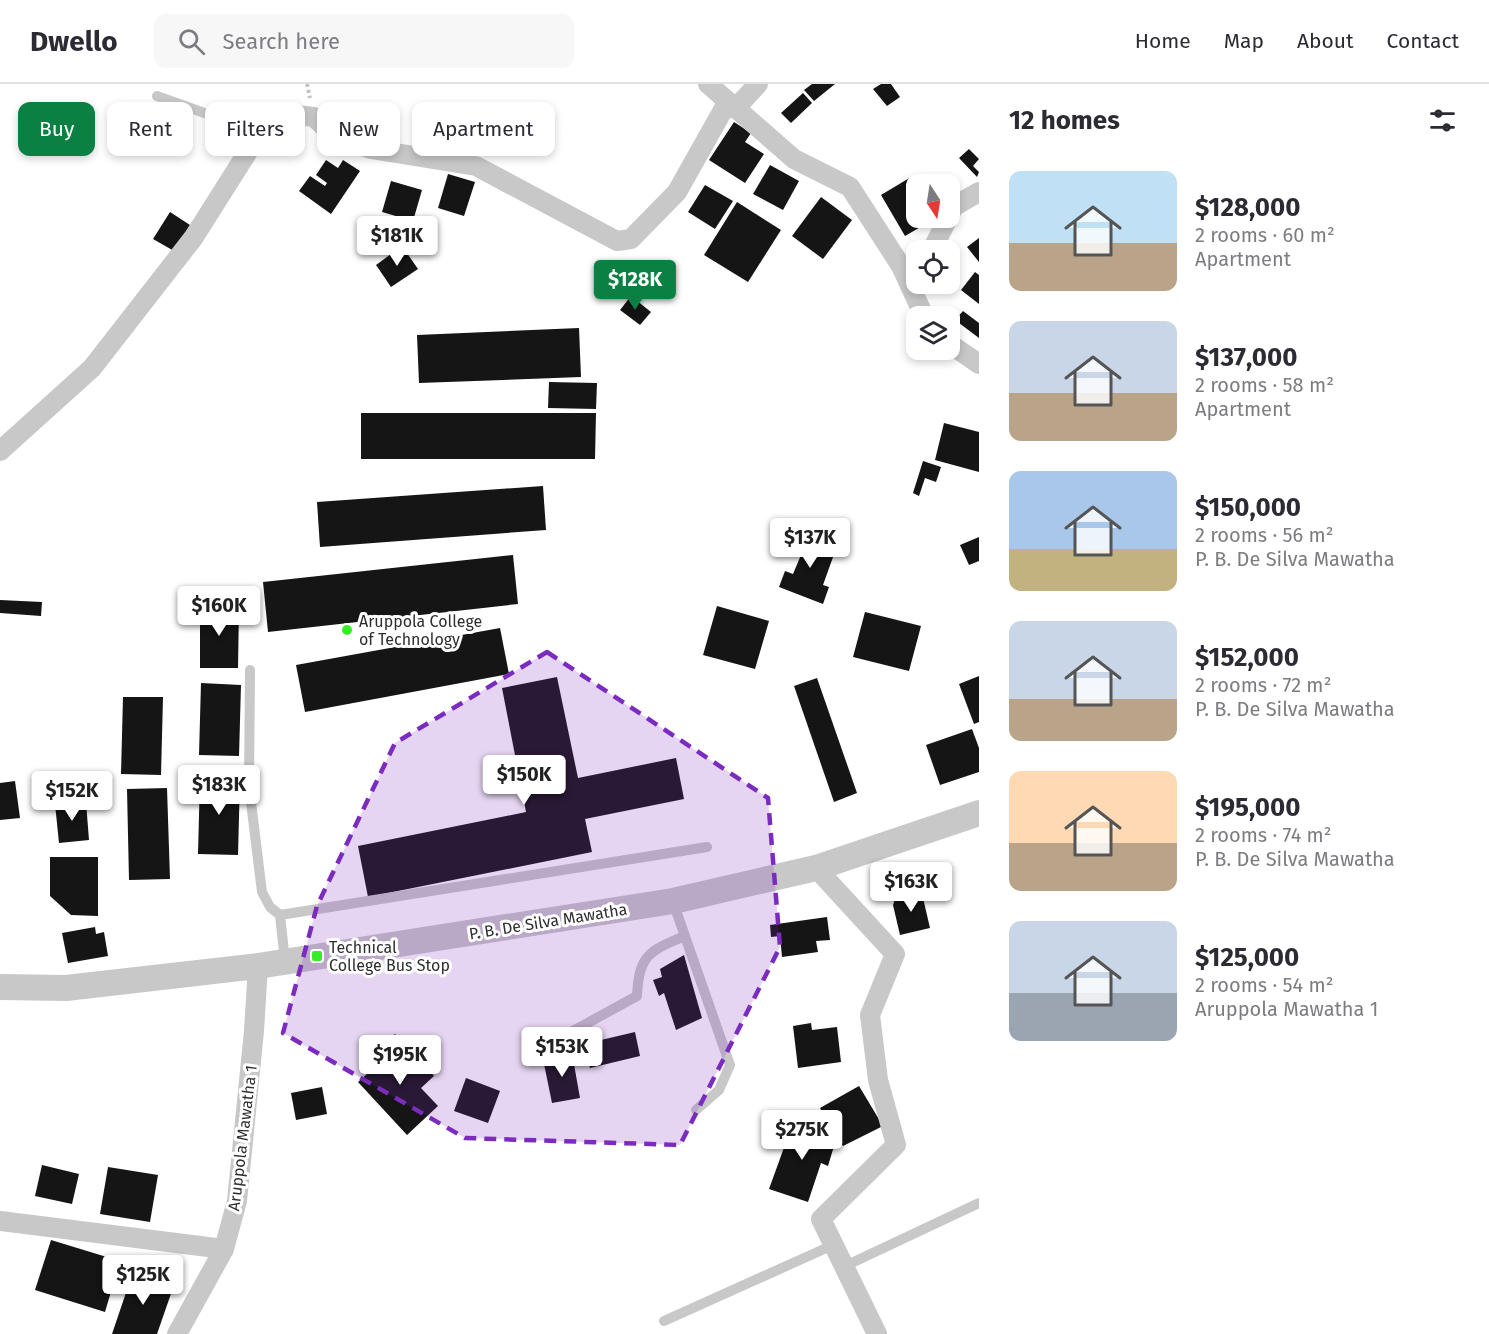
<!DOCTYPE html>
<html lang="en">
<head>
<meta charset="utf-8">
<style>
  :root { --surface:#fff; --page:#f7f7f7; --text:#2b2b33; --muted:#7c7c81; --line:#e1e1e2; --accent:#0b8043 }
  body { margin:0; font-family:"Fira Sans",sans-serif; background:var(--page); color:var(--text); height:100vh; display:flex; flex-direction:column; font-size:22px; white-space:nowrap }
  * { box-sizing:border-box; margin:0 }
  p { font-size:20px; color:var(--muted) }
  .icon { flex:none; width:33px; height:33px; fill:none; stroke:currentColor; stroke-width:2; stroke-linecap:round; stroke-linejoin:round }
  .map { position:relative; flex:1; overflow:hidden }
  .side { display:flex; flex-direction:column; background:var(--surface); width:510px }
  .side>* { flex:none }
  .banner { position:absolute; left:18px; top:18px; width:570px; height:54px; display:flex; gap:12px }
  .needle { width:39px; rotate:168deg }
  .controls { position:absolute; left:906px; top:90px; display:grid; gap:12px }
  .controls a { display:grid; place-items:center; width:54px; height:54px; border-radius:12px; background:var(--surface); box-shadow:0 3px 9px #0003; font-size:30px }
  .price { position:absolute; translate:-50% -51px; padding:0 14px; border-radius:6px; background:#fff; color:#222; font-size:20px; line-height:39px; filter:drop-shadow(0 2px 3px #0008) }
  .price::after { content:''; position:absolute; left:50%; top:36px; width:18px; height:14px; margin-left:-9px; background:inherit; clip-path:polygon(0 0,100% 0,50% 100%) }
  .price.active { background:var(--accent); color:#fff }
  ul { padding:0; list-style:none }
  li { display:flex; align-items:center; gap:18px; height:150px; padding:0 30px }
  li span { display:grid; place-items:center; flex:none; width:168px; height:120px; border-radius:12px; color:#555 }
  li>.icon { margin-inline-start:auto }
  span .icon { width:72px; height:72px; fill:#fffc; stroke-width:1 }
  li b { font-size:26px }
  h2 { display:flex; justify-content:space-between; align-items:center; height:72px; padding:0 30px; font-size:26px }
  .chip { padding:0 21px; border-radius:12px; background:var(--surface); box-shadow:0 3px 9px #0003; font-size:21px; line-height:54px }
  .chip.active { background:var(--accent); color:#fff }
  header { display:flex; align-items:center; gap:36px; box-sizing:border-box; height:84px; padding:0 30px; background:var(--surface); border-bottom:2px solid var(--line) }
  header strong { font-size:28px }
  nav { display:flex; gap:33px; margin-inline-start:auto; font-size:21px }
  .search { width:420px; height:54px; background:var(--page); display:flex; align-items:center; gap:15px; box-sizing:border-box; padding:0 21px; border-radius:12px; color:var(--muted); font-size:22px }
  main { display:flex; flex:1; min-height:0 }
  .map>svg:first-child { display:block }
  .building { fill:#151515 }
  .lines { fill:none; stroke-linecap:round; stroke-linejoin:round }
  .path { stroke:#c2c2c2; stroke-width:4; stroke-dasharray:3 3; stroke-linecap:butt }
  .service { stroke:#c8c8c8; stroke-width:10 }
  .minor { stroke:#c8c8c8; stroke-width:20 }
  .tertiary { stroke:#c8c8c8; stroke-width:26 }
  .marked { fill:#7b2cbf; fill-opacity:0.2; stroke:#7b2cbf; stroke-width:4.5; stroke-dasharray:12 8; stroke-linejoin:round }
  .poi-dot { fill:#36ee27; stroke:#fff; stroke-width:2 }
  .labels { text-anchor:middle; stroke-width:6; stroke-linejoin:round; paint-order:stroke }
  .poi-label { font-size:16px; fill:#2e2e2e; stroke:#fff; text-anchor:start }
  .street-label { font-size:16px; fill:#2e2e2e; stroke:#fff }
</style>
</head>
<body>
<header>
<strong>Dwello</strong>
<div class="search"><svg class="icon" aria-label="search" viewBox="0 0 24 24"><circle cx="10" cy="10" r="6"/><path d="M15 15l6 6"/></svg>Search here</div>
<nav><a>Home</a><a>Map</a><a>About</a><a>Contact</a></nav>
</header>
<main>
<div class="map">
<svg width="979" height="1250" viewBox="0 0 979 1250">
  <rect width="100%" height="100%" fill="#fff"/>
  <!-- building -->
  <g class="building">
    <path d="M 812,0 L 835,0 L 814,17 L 804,6 Z"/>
    <path d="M 881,0 L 891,0 L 900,13 L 887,22 L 873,5 Z"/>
    <path d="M 803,9 L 812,19 L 791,39 L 781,29 Z"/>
    <path d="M 734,38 L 751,49 L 745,58 L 764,70 L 745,99 L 709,76 Z"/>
    <path d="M 969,65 L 979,75 L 973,82 L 979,88 L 977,93 L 959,74 Z"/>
    <path d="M 326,76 L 338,84 L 343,76 L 360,87 L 331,130 L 299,107 L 310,92 L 325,102 L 327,99 L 316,91 Z"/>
    <path d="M 770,81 L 799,97 L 783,126 L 753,110 Z"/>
    <path d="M 448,90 L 475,98 L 464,132 L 438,124 Z"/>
    <path d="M 911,93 L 916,102 L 916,134 L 936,134 L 905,152 L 881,111 Z"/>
    <path d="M 391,97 L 422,106 L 413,137 L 382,128 Z"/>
    <path d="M 705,101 L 733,117 L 715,145 L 688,128 Z"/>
    <path d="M 821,113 L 852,136 L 823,175 L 792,152 Z"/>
    <path d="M 737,118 L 781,146 L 748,198 L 704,171 Z"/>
    <path d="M 170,128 L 190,141 L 174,167 L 153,155 Z"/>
    <path d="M 979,154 L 979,178 L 967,163 Z"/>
    <path d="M 402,162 L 418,185 L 391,203 L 376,181 Z"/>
    <path d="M 975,188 L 979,191 L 979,220 L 961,206 Z"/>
    <path d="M 631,212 L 651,228 L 640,241 L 620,226 Z"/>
    <path d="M 963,227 L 979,239 L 979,254 L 955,236 Z"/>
    <path d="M 579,244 L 581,293 L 419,299 L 417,251 Z"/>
    <path d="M 549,298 L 597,299 L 596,325 L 548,324 Z"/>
    <path d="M 361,329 L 596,329 L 595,375 L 361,375 Z"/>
    <path d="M 944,339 L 979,348 L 979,388 L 935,376 Z"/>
    <path d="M 923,377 L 941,383 L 936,398 L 925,394 L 919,412 L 913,409 Z"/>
    <path d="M 543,402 L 546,446 L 320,463 L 317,418 Z"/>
    <path d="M 800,448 L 837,462 L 823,501 L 829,503 L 823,520 L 779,503 L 785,487 L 793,490 L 801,471 L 793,468 Z"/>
    <path d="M 979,453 L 979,477 L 969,481 L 960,461 Z"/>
    <path d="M 513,471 L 518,520 L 268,548 L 263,498 Z"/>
    <path d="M 0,516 L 42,518 L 41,532 L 0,529 Z"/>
    <path d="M 717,522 L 769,537 L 755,585 L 703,571 Z"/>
    <path d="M 200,523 L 239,523 L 238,584 L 200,584 Z"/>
    <path d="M 865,528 L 921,542 L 909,587 L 853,573 Z"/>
    <path d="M 500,544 L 509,590 L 305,628 L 296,581 Z"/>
    <path d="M 979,592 L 979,638 L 974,640 L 959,600 Z"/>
    <path d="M 557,593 L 578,694 L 676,674 L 684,715 L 585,735 L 592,768 L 368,813 L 358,762 L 526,728 L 502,604 Z"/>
    <path d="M 817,594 L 857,709 L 834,718 L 794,602 Z"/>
    <path d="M 201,599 L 241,601 L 239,672 L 199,671 Z"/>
    <path d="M 123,613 L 163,613 L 161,691 L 121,690 Z"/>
    <path d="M 972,645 L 979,664 L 979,688 L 940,701 L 926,661 Z"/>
    <path d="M 200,693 L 240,694 L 238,771 L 198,770 Z"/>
    <path d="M 15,697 L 20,734 L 0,736 L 0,699 Z"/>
    <path d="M 167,704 L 170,795 L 129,796 L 127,705 Z"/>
    <path d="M 86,718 L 89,756 L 59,759 L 55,720 Z"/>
    <path d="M 50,773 L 98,773 L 98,832 L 71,831 L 50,812 Z"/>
    <path d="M 912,808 L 923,814 L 930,844 L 900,851 L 893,821 L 897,810 Z"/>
    <path d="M 827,833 L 830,856 L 816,857 L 818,868 L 782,873 L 780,852 L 771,853 L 770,841 Z"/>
    <path d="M 95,843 L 96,850 L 104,848 L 108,872 L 68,879 L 62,849 Z"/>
    <path d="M 684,871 L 702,934 L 676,946 L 664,909 L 659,912 L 653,896 L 662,893 L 660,885 Z"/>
    <path d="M 811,939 L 812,946 L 837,943 L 841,978 L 798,984 L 793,942 Z"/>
    <path d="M 635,948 L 640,972 L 590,984 L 584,960 Z"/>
    <path d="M 395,950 L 434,992 L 421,1004 L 438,1022 L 407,1051 L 358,998 L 387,972 L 379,964 Z"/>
    <path d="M 572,969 L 580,1014 L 552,1019 L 543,975 Z"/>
    <path d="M 466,994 L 500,1007 L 488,1039 L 454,1027 Z"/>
    <path d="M 859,1002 L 883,1042 L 843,1062 L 820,1024 Z"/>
    <path d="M 322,1003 L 327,1030 L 296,1036 L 291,1009 Z"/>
    <path d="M 794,1036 L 837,1052 L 828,1082 L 821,1079 L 808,1118 L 769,1105 Z"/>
    <path d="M 42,1081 L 79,1090 L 72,1120 L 35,1112 Z"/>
    <path d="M 108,1083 L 158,1091 L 150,1138 L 100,1130 Z"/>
    <path d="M 51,1156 L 110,1174 L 115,1194 L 105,1228 L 35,1206 Z"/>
    <path d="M 133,1188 L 174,1201 L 157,1250 L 112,1250 Z"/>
  </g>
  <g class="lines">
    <!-- path -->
    <path class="path" d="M 307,0 L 310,14"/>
    <!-- service -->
    <g class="service">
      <path d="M 157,12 L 210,31 L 254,58"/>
      <path d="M 250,586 L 249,702 L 262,808 L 270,823 L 280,831"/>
      <path d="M 673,818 L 730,981 L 719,1006 L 696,1026"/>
      <path d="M 285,877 L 280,831 L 707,763"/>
      <path d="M 562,953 L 637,912 C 639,871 649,867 685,852"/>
      <path d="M 843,1183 L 979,1119"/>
      <path d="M 664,1237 L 833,1161"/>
    </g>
    <!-- minor -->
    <g class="minor">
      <path d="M 708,0 L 794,75 L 850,103 L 901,182 L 924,232"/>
      <path d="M 735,25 L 758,0"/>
      <path d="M 950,131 L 953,123 L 979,108"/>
      <path d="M 928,166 L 933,164 L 948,134"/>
      <path d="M 950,260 L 979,280"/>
      <path d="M 0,367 L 92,284 L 194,153 L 254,58 L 287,30 L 314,33 L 335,53 L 371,65 L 476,82 L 617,157 L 631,155 L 677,108 L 727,19"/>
      <path d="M 816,784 L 895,870 L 870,931 L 878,996 L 896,1061 L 821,1135 L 877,1250"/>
      <path d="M 0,1137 L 224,1165"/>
      <path d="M 177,1250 L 224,1165 L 237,1117 L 254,947 L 258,882"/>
    </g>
    <!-- tertiary -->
    <path class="tertiary" d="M 0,903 L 66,904 L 258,882 L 673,817 L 816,784 L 979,729"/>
  </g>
  <!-- marked area -->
  <path class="marked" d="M 547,568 L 768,714 L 780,863 L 680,1061 L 465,1054 L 283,949 L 317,822 L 395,659 Z"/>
  <!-- markers -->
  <g class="poi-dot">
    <circle cx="347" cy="546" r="6"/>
    <rect x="311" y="866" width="12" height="12" rx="3"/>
  </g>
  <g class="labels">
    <!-- poi labels -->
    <g class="poi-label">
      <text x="359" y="543">Aruppola College<tspan x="359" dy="18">of Technology</tspan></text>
      <text x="329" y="869">Technical<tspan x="329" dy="18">College Bus Stop</tspan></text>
    </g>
    <!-- street labels -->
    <g class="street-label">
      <text transform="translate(548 837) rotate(-9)" y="6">P. B. De Silva Mawatha</text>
      <text transform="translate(242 1054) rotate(-83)" y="6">Aruppola Mawatha 1</text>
    </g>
  </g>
</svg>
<div class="controls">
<a><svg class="needle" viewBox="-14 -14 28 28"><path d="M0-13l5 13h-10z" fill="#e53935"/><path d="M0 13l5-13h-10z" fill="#7c7c81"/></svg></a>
<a><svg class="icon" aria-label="locate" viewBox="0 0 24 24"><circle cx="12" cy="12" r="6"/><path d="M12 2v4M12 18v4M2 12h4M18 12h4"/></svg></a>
<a><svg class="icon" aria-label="layers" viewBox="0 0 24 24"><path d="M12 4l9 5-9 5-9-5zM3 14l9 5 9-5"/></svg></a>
</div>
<b class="price" style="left:397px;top:183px">$181K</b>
<b class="price active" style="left:635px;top:227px">$128K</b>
<b class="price" style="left:810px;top:485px">$137K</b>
<b class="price" style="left:219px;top:553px">$160K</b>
<b class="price" style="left:524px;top:722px">$150K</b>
<b class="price" style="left:219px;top:732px">$183K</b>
<b class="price" style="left:72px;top:738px">$152K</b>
<b class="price" style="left:911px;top:829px">$163K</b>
<b class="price" style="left:562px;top:994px">$153K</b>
<b class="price" style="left:400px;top:1002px">$195K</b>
<b class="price" style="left:802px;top:1077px">$275K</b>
<b class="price" style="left:143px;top:1222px">$125K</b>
<div class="banner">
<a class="chip active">Buy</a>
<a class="chip">Rent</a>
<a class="chip">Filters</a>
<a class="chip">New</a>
<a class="chip">Apartment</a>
</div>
</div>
<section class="side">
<h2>12 homes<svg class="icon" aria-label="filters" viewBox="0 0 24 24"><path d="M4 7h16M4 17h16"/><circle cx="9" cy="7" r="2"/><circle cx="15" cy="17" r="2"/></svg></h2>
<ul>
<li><span style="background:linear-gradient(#bfe0f5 60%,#b9a48a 0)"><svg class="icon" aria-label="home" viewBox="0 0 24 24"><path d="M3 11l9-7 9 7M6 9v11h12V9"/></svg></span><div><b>$128,000</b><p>2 rooms · 60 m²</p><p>Apartment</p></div></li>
<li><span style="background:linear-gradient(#c9d6e8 60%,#b9a48a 0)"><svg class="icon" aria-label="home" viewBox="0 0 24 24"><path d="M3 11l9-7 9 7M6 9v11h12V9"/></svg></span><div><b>$137,000</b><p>2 rooms · 58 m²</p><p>Apartment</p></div></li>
<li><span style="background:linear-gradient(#a9c7e8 65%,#c2b280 0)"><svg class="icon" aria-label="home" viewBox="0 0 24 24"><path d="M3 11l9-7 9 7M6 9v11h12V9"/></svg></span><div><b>$150,000</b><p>2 rooms · 56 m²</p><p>P. B. De Silva Mawatha</p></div></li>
<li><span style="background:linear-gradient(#c9d6e8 65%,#b9a48a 0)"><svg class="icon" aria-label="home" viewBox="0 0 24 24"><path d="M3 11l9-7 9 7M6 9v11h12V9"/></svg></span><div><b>$152,000</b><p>2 rooms · 72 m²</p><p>P. B. De Silva Mawatha</p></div></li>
<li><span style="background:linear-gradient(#ffd9b3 60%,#b9a48a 0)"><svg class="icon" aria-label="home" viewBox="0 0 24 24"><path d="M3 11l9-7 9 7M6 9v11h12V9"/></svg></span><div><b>$195,000</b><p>2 rooms · 74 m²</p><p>P. B. De Silva Mawatha</p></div></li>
<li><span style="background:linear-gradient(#c9d6e8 60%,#9aa5b1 0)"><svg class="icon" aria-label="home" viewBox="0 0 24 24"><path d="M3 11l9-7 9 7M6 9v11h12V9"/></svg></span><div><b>$125,000</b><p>2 rooms · 54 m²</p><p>Aruppola Mawatha 1</p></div></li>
</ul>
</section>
</main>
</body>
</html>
